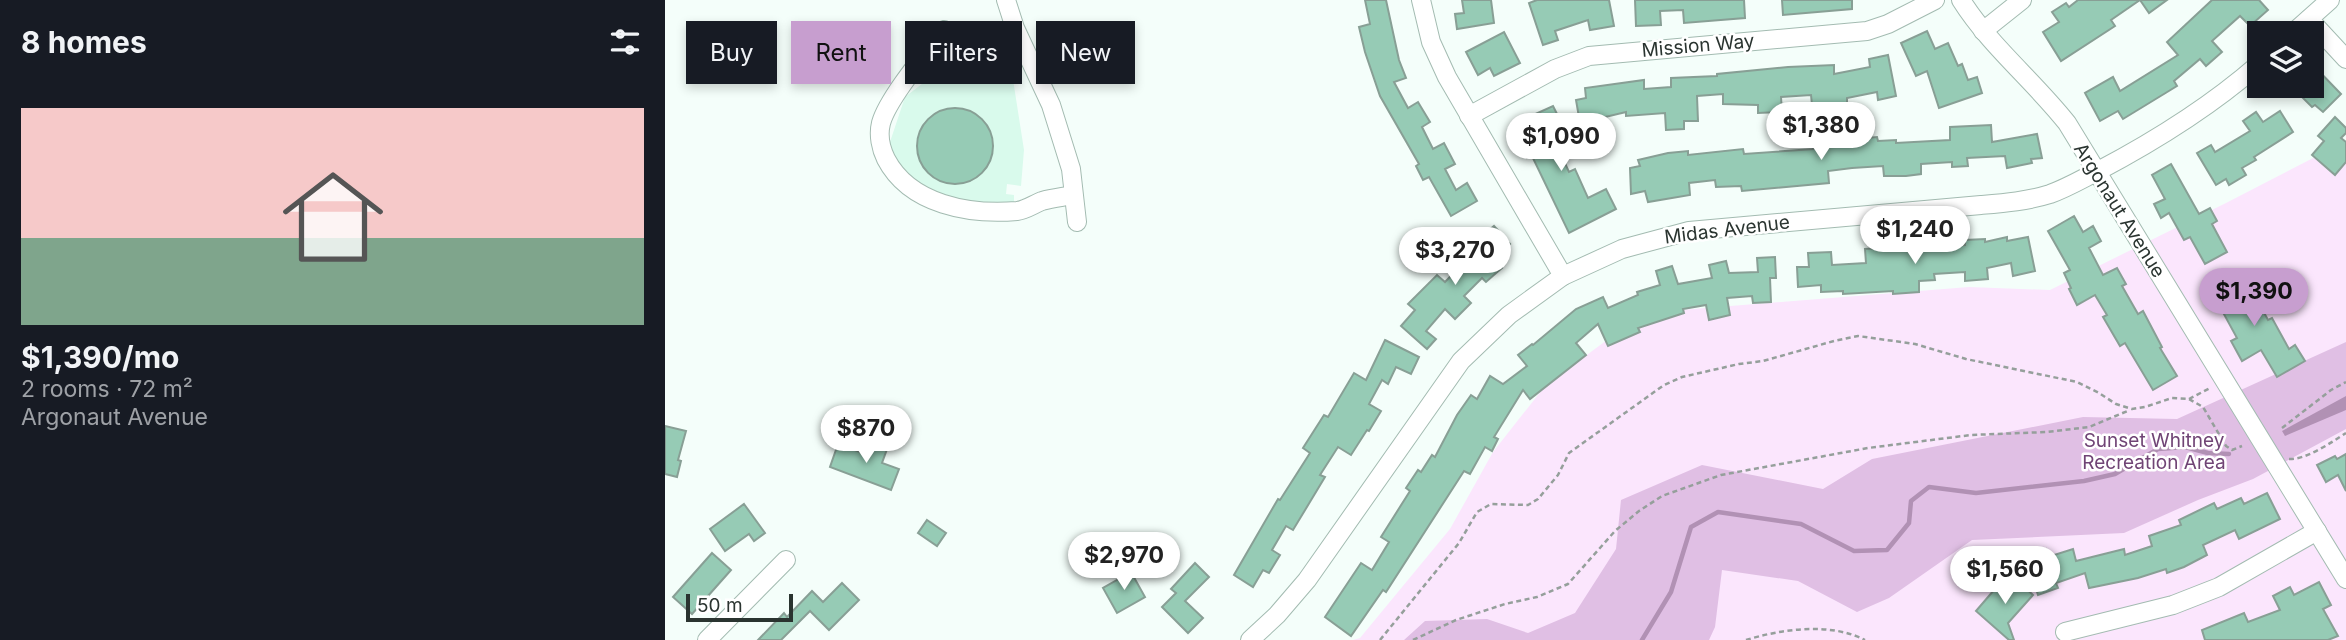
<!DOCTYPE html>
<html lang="en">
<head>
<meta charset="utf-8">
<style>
  :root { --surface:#171b24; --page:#20242c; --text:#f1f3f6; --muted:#9ea1a6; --accent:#c79ecf }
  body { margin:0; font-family:Inter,sans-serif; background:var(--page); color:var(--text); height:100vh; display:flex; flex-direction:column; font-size:26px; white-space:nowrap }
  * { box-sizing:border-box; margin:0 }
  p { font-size:23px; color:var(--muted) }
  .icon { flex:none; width:38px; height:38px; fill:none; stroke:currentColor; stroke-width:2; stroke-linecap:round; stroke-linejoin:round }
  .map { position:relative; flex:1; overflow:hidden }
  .sheet { display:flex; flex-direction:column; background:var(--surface); width:665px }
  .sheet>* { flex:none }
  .top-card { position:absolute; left:21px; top:21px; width:665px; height:63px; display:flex; gap:14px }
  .controls { position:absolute; left:1582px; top:21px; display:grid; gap:14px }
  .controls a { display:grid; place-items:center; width:77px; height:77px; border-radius:0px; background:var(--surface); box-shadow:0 4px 10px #0003; font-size:35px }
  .scale { position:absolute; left:21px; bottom:18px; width:107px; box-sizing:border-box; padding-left:7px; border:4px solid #2a3430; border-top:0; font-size:19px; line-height:24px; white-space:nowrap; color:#2a3430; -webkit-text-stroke:5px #fff; paint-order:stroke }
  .price { position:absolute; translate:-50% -60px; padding:0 16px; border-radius:24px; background:#fff; color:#222; font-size:23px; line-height:46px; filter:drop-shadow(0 2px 4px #0008) }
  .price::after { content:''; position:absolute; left:50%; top:42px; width:21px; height:16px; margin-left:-10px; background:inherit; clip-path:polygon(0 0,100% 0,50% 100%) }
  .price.current { background:var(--accent); color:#111 }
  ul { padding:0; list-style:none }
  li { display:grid; align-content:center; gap:14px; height:371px; padding:0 21px }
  li span { display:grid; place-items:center; height:217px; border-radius:0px; color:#555 }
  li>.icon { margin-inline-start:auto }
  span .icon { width:126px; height:126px; fill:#fffc; stroke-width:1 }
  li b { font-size:30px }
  h2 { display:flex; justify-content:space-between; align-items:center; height:84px; padding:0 21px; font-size:30px }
  .pill { padding:0 24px; border-radius:0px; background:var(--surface); box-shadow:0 4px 10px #0003; font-size:24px; line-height:63px }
  .pill.current { background:var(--accent); color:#111 }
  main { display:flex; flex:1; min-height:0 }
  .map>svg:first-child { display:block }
  .built { fill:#d9faec }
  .green { fill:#fbe6fd }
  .forest { fill:#e0bfe4 }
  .water { fill:#b191b4 }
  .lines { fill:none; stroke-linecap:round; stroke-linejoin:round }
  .stream { stroke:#b191b4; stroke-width:4.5 }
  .building { fill:#96cbb5; stroke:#889f95; stroke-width:2 }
  .minor-casing { stroke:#a3bbb1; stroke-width:20 }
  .path { stroke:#959f9b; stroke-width:2.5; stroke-dasharray:5 3.5; stroke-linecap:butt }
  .minor { stroke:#fff; stroke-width:18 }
  .labels { text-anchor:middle; stroke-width:5; stroke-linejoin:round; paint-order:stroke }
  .street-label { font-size:19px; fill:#2a3430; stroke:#fff }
  .park-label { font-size:19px; fill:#704475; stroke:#fff }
</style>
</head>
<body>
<main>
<section class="sheet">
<h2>8 homes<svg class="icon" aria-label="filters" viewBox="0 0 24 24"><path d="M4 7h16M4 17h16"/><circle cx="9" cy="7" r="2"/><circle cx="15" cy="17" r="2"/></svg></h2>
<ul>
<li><span style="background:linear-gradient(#f6c9c9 60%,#7fa58c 0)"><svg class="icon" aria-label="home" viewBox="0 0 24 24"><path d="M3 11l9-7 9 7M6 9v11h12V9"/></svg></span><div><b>$1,390/mo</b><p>2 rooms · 72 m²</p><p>Argonaut Avenue</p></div></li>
</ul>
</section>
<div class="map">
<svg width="1681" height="640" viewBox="0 0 1681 640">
  <rect width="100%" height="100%" fill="#f4fefa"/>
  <!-- built -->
  <path class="built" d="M 315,29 L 335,31 L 334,39 L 339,40 L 344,54 L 359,150 L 356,186 L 342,184 L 341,194 L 349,195 L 349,207 L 274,198 L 243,176 L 223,148 L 240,97 L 284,63 L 304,67 L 307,37 L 314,38 Z"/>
  <!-- green -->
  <path class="green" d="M 1681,141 L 1681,640 L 688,640 L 695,638 L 785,529 L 828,452 L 880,386 L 942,340 L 1016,310 L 1304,287 L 1385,290 L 1561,203 Z"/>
  <!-- forest -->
  <path class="forest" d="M 1681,342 L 1681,429 L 1588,479 L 1533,500 L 1459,533 L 1307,540 L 1224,598 L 1192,612 L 1133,581 L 1057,570 L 1050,627 L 1044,640 L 739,640 L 760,621 L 822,619 L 863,633 L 910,613 L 951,549 L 956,500 L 1037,465 L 1158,489 L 1207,459 L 1418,417 L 1512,419 Z"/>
  <!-- water -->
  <path class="water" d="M 1681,396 L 1681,410 L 1620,436 L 1617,431 Z"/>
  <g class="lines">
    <!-- stream -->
    <path class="stream" d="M 977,640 L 1006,592 L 1026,527 L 1053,512 L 1136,524 L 1189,551 L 1222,550 L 1244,523 L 1246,501 L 1264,487 L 1311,493 L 1419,481 L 1450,474 L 1493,449 L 1520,447 L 1543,453 L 1564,454"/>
  </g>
  <!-- building -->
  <g class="building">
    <path d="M 700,0 L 721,0 L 734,60 L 741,78 L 729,82 L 743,108 L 753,102 L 765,122 L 757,127 L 768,149 L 779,143 L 790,164 L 780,169 L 791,190 L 802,183 L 812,201 L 786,216 L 764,177 L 758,180 L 751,166 L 754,164 L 715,96 L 700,52 L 694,27 L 705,24 Z"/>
    <path d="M 797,0 L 826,0 L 829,23 L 792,29 L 790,14 L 799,13 Z"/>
    <path d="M 872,0 L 944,0 L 949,26 L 925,30 L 923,20 L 890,31 L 893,40 L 878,45 L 864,3 Z"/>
    <path d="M 970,0 L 1079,0 L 1080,18 L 1019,23 L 1018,10 L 995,11 L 996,25 L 971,26 Z"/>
    <path d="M 1117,0 L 1187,0 L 1187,9 L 1118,15 Z"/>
    <path d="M 1413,0 L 1502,0 L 1484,13 L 1475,0 L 1446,20 L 1450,26 L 1396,61 L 1378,32 L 1394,22 L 1387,12 L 1401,3 L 1404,7 Z"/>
    <path d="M 1547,0 L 1594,0 L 1603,10 L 1585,26 L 1575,16 L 1547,41 L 1557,52 L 1541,66 L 1535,59 L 1509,81 L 1512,86 L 1458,119 L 1453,111 L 1435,121 L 1420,93 L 1448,77 L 1455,91 L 1513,55 L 1502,42 Z"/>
    <path d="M 1262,31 L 1270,49 L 1283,43 L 1293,66 L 1297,64 L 1303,80 L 1312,77 L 1317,93 L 1274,108 L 1262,71 L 1251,76 L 1236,43 Z"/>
    <path d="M 839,32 L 855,63 L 829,76 L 825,68 L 813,75 L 801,52 Z"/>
    <path d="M 1223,55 L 1231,96 L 1213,100 L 1212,92 L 1182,98 L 1182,103 L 1147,105 L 1146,95 L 1116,97 L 1117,112 L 1093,113 L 1093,105 L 1058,104 L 1058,94 L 1032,96 L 1033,121 L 1019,121 L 1019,129 L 1001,130 L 1000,113 L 961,116 L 961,112 L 915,123 L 911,100 L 921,98 L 920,88 L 979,80 L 979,89 L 1006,87 L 1006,78 L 1052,76 L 1052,74 L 1123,67 L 1169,65 L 1169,74 L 1205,67 L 1204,59 Z"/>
    <path d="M 1647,64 L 1676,94 L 1658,112 L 1650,105 L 1647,107 L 1626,86 L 1647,86 Z"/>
    <path d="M 888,106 L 898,126 L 892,127 L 900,143 L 892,146 L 904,172 L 910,169 L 923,198 L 941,189 L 951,209 L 904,233 L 867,156 L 862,158 L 854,139 L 864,135 L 857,120 Z"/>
    <circle cx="290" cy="146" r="38"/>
    <path d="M 1615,111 L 1628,132 L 1589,157 L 1591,160 L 1577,168 L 1581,175 L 1564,185 L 1561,179 L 1551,185 L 1532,153 L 1546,145 L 1550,152 L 1585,131 L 1578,121 L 1591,112 L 1598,122 Z"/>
    <path d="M 1670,117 L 1681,128 L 1681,133 L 1676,138 L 1681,142 L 1681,162 L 1670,175 L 1647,155 L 1659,141 L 1653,136 Z"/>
    <path d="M 1326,125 L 1327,142 L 1372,134 L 1377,158 L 1366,159 L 1367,163 L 1342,168 L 1340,156 L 1302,158 L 1303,166 L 1287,167 L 1287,162 L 1256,164 L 1256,174 L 1241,176 L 1219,176 L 1218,166 L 1187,168 L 1163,171 L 1164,183 L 1077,191 L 1076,186 L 1051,187 L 1050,180 L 1024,183 L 1025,195 L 983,202 L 980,191 L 966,194 L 965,168 L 975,166 L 973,160 L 1003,153 L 1023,151 L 1023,155 L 1078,149 L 1079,154 L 1148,149 L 1147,145 L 1190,142 L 1189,134 L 1202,133 L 1202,138 L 1212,137 L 1213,141 L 1231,140 L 1231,143 L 1285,140 L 1285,127 Z"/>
    <path d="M 1506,164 L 1534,214 L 1545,208 L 1552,221 L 1547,224 L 1562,252 L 1540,264 L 1525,237 L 1519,240 L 1504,213 L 1496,218 L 1489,204 L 1500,199 L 1487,175 Z"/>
    <path d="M 1409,216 L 1418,232 L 1428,226 L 1436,241 L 1424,248 L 1438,275 L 1452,268 L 1461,284 L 1457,286 L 1473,314 L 1478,311 L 1497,347 L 1495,348 L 1512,376 L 1488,390 L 1460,343 L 1455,346 L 1438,317 L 1442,315 L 1430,295 L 1412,305 L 1404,289 L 1406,288 L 1399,273 L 1405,270 L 1383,231 Z"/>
    <path d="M 829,226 L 845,244 L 829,258 L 837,268 L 821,282 L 817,278 L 799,296 L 806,303 L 790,319 L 780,309 L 761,331 L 771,339 L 762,349 L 736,326 L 750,310 L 743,304 L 772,275 L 780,282 L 801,260 L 796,254 Z"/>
    <path d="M 1342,237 L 1342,241 L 1363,237 L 1370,271 L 1348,276 L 1346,263 L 1322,268 L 1323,279 L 1300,281 L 1300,272 L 1269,274 L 1270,280 L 1254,281 L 1254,292 L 1228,294 L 1228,291 L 1178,294 L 1178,291 L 1156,292 L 1156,285 L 1133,287 L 1132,267 L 1144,267 L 1143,253 L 1166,252 L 1167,265 L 1201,263 L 1200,249 L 1244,246 L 1244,252 L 1273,250 L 1272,247 L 1300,245 L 1300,240 L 1320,239 L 1320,242 Z"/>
    <path d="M 1110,257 L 1111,278 L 1105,278 L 1106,302 L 1088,303 L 1087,296 L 1062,298 L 1065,315 L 1044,320 L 1041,305 L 1018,309 L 1019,313 L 973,328 L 975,332 L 943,346 L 933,324 L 911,343 L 921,355 L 865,399 L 858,390 L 829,437 L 833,439 L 827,451 L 820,447 L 805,474 L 799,471 L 721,592 L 718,590 L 686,636 L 660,617 L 696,563 L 707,570 L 724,542 L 716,537 L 745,491 L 741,488 L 753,470 L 756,472 L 767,455 L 770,457 L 792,415 L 806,395 L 812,399 L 825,376 L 838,384 L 862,366 L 853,355 L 867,344 L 868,345 L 911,309 L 938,297 L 943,308 L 973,295 L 972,292 L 995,285 L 991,271 L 1007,266 L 1013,284 L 1047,278 L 1044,265 L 1061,261 L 1064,273 L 1093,272 L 1092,258 Z"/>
    <path d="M 1557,275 L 1567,295 L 1584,285 L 1603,320 L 1607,318 L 1624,349 L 1630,345 L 1640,361 L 1612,377 L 1596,350 L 1577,361 L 1566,341 L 1572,338 L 1542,283 Z"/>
    <path d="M 720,340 L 754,357 L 746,374 L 731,367 L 723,384 L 717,380 L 704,404 L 716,411 L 704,431 L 702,430 L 686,455 L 673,447 L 655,475 L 660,477 L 628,530 L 621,526 L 607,550 L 615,555 L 604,573 L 598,570 L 588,587 L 569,575 L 613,499 L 615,500 L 645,453 L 638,448 L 659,415 L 663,417 L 689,373 L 701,380 Z"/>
    <path d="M 0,426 L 21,431 L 13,460 L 16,461 L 12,477 L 0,474 Z"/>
    <path d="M 202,442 L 222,449 L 217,463 L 234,469 L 226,490 L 165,467 L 173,444 L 198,453 Z"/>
    <path d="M 1681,454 L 1681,491 L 1673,475 L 1661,482 L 1652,465 L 1670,456 L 1672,459 Z"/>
    <path d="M 1602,493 L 1615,519 L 1574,539 L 1570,530 L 1538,545 L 1542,555 L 1519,567 L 1502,573 L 1501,569 L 1473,578 L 1424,588 L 1420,573 L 1391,583 L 1393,588 L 1373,595 L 1361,556 L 1381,549 L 1383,557 L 1408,549 L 1411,561 L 1459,549 L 1460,555 L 1487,546 L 1484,536 L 1516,525 L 1514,520 L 1549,503 L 1552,509 L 1576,498 L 1579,504 Z"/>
    <path d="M 79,504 L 100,533 L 89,541 L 84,534 L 60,551 L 45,529 Z"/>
    <path d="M 262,520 L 281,533 L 272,546 L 253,533 Z"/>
    <path d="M 47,553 L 66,570 L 27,614 L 8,597 Z"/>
    <path d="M 530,563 L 544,577 L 520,601 L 538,618 L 523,633 L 497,607 L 511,593 L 506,589 Z"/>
    <path d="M 466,572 L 480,597 L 452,613 L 438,588 Z"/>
    <path d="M 1348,577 L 1368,595 L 1343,623 L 1349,640 L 1344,640 L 1311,611 L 1336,582 L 1341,586 Z"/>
    <path d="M 1654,582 L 1666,605 L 1658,609 L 1673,636 L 1663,640 L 1540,640 L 1537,630 L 1579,613 L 1583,622 L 1615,610 L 1608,596 L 1625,587 L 1629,595 Z"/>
    <path d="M 177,583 L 194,600 L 164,630 L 145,611 L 116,640 L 93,640 L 119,613 L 122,617 L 147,591 L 158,602 Z"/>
  </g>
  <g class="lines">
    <defs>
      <g id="minor">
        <path d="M 341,0 L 350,28 L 386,105 L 406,169 L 412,222"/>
        <path d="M 756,0 L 766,42 L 782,77 L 898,276"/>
        <path d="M 1296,0 C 1325,46 1368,80 1402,123 L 1681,579"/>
        <path d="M 1644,19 L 1681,59"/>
        <path d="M 279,30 C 262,52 223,98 216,123 C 213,135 216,149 221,159 C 245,205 305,215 352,211 C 361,210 369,204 377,201 C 387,198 398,197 408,195"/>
        <path d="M 1318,31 L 1357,0"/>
        <path d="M 1628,33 L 1665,0"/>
        <path d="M 804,116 L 890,69 L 924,56 L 1202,31 L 1223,24 L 1270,0"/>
        <path d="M 1400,632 L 1508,605 L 1554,587 L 1652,531"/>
        <path d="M 42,640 L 121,560"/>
        <path d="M 585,640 L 612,615 L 642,580 L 796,361 L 844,315 L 898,276 L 957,249 L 1024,231 L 1316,205 C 1339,203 1363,201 1385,194 C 1402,188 1417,179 1433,171 C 1490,141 1546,106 1594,64"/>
      </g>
    </defs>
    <!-- minor casing -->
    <use href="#minor" class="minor-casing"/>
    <!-- path -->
    <g class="path">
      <path d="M 1524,399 L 1545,388"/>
      <path d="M 1617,428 L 1666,390 L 1681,382"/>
      <path d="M 1624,459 C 1641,460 1667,442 1681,433"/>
      <path d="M 715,640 L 794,543 L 812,512 L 826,504 L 863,505 L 873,499 L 893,475 L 904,453 L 999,385 L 1017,377 L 1074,364 L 1098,361 L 1169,341 L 1193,336 L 1250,344 L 1301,359 L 1412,382 L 1434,393 L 1451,404 L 1467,409 L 1480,407 L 1507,398 L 1524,399 L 1538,407 L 1561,446 L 1567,450 L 1577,446"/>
      <path d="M 748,640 L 791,620 L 840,604 L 872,597 L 903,584 L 950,531 L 974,511 L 997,496 L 1056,475 L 1203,448 L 1306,435 L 1382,432 L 1424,427 L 1465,410"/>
      <path d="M 1081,640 C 1117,629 1165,622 1200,640"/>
    </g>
    <!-- minor -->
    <use href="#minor" class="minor"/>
  </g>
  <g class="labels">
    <!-- street labels -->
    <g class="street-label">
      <text transform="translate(1033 45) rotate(-5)" y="7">Mission Way</text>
      <text transform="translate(1455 210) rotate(58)" y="7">Argonaut Avenue</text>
      <text transform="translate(1062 229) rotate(-7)" y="7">Midas Avenue</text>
    </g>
    <!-- park labels -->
    <g class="park-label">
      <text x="1489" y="447">Sunset Whitney<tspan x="1489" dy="22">Recreation Area</tspan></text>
    </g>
  </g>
</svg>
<div class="controls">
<a><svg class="icon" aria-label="layers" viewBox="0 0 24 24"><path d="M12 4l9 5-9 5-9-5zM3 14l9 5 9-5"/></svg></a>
</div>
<div class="scale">50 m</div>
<b class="price" style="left:1156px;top:162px">$1,380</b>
<b class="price" style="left:896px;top:173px">$1,090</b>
<b class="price" style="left:1250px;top:266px">$1,240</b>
<b class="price" style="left:790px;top:287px">$3,270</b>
<b class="price current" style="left:1589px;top:328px">$1,390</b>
<b class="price" style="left:201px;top:465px">$870</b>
<b class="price" style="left:459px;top:592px">$2,970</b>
<b class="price" style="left:1340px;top:606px">$1,560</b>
<div class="top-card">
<a class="pill">Buy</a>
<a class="pill current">Rent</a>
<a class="pill">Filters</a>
<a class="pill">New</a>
</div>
</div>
</main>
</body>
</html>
